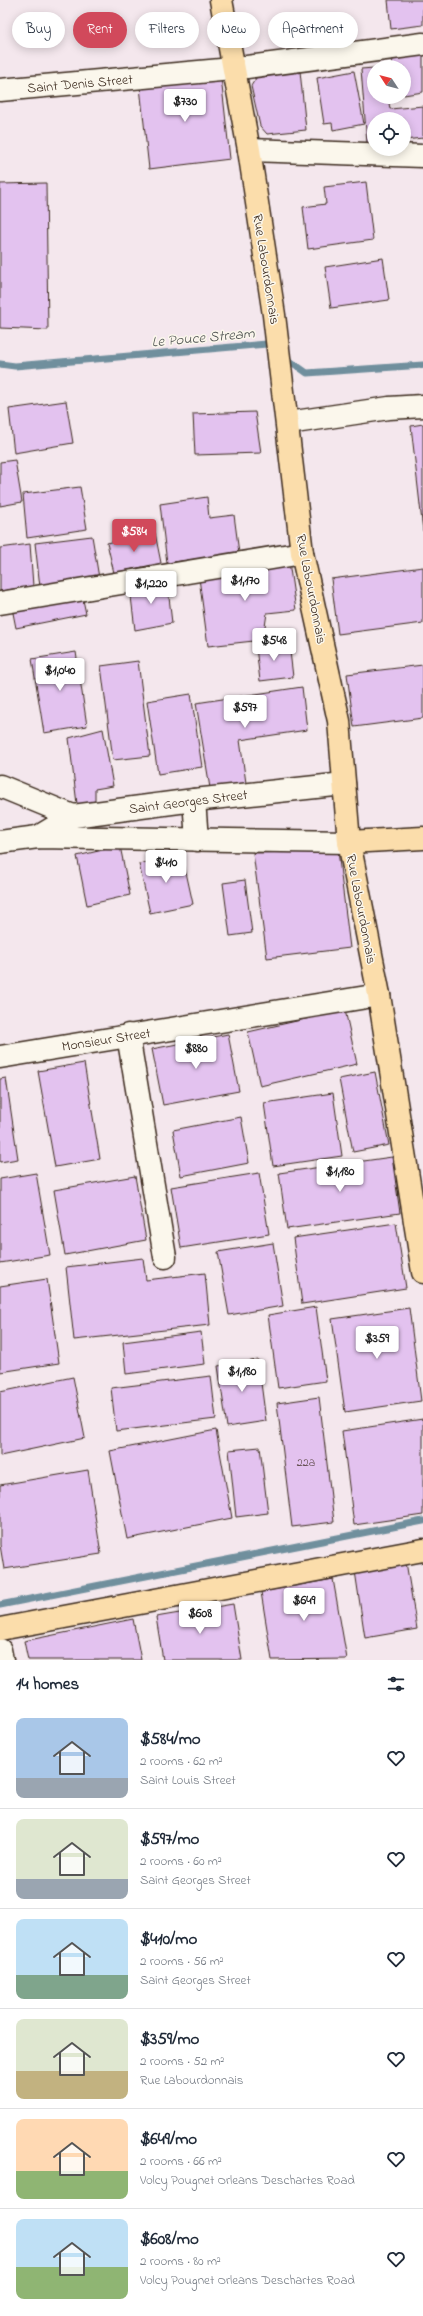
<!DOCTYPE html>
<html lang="en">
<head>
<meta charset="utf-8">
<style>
  :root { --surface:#fff; --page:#f6f6f7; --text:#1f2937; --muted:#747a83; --line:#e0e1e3; --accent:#d1495b }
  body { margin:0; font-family:"Indie Flower",sans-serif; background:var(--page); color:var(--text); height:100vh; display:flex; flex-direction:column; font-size:15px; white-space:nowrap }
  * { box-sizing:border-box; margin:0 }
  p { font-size:13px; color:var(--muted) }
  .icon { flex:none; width:22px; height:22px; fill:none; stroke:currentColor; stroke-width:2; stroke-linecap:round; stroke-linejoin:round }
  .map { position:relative; height:1660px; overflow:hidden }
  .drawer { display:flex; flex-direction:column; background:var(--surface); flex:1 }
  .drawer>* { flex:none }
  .hud { position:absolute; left:12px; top:12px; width:399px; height:36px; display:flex; gap:8px }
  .needle { width:26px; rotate:306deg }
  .controls { position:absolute; left:367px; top:60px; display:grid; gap:8px }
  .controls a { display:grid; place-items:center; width:44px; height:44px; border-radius:50%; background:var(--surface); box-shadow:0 2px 10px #0003; font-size:20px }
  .price { position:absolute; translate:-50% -34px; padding:0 9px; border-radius:4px; background:#fff; color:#222; font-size:13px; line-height:26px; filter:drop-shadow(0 1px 2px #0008) }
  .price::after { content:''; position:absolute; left:50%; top:24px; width:12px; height:9px; margin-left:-6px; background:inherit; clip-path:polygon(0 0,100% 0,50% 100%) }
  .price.active { background:var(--accent); color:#fff }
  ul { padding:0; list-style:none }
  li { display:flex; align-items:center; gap:12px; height:100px; padding:0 16px }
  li+li { border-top:1px solid var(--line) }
  li span { display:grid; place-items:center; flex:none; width:112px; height:80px; border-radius:8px; color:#555 }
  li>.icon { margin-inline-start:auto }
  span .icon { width:48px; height:48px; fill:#fffc; stroke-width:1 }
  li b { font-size:17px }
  h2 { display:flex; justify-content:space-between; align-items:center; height:48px; padding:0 16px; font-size:17px }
  .tag { padding:0 14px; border-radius:18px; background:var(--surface); box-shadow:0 2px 10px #0003; font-size:14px; line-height:36px }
  .tag.active { background:var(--accent); color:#fff }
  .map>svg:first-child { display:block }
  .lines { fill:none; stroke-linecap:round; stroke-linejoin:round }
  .stream { stroke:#6f8f9d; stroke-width:7 }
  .building { fill:#e3c2ef; stroke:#3b2a1e }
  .minor-casing { stroke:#3b2a1e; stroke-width:25 }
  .major-casing { stroke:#3b2a1e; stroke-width:25 }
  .minor { stroke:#fbf7ec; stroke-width:22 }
  .major { stroke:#fbddab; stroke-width:22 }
  .labels { text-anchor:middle; stroke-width:3; stroke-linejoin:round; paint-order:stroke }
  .number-label { font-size:12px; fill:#655052 }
  .street-label { font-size:14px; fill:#3b2a1e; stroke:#fbf7ec }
  .water-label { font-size:15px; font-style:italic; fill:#505453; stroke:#fbf7ec }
</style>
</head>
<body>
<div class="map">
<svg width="423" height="1660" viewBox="0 0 423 1660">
  <rect width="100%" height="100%" fill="#f4e7ed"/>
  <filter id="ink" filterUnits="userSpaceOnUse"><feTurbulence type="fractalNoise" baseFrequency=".025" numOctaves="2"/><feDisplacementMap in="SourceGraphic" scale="8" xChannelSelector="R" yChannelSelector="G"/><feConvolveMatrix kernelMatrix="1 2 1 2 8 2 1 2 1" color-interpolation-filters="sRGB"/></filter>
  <g filter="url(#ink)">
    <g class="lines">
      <!-- stream -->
      <g class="stream">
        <path d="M 283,356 L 307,373 L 423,365"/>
        <path d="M 0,364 L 15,366 L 267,344 L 274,350"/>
        <path d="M 0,1605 L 423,1521"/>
      </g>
    </g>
    <!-- building -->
    <g class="building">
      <path d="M 388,0 L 423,0 L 423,25 L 391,29 Z"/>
      <path d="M 423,55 L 423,92 L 404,95 L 404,67 L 393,67 L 392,60 Z"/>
      <path d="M 374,68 L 374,97 L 388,97 L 390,109 L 423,106 L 423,138 L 404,140 L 404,119 L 374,119 L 374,143 L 367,144 L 361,69 Z"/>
      <path d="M 300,71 L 306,130 L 267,134 L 260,126 L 251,86 L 258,75 Z"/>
      <path d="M 354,71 L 364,124 L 333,130 L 332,123 L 324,124 L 317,78 Z"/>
      <path d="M 221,77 L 230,159 L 149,169 L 140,87 Z"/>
      <path d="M 366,182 L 373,240 L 308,249 L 303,207 L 326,204 L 324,187 Z"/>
      <path d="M 46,183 L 48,330 L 0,328 L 0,184 Z"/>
      <path d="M 383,258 L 389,300 L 331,308 L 325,267 Z"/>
      <path d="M 66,401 L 73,443 L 14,453 L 9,409 Z"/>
      <path d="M 255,412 L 261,453 L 195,455 L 193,414 Z"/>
      <path d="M 423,424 L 423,531 L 411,426 Z"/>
      <path d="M 15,460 L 22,502 L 0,506 L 0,462 Z"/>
      <path d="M 80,487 L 87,529 L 27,538 L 23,494 Z"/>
      <path d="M 207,497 L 209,518 L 234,515 L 239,553 L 167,563 L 160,504 Z"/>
      <path d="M 155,533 L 161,563 L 114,573 L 107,543 Z"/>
      <path d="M 92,536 L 99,578 L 40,587 L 35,543 Z"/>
      <path d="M 30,544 L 33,586 L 0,591 L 0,548 Z"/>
      <path d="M 289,562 L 296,610 L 267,613 L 263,640 L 208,646 L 199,578 Z"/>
      <path d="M 423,567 L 423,623 L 338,634 L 331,579 Z"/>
      <path d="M 167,580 L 172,623 L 135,630 L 130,588 Z"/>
      <path d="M 82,595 L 86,614 L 16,628 L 12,608 Z"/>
      <path d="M 289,643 L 293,677 L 260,681 L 256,647 Z"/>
      <path d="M 76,652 L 87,726 L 44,733 L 32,659 Z"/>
      <path d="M 138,661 L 150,756 L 113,760 L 101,666 Z"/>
      <path d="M 423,665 L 423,718 L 354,727 L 347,674 Z"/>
      <path d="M 302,687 L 307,730 L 240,740 L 246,783 L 210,788 L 196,703 Z"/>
      <path d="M 191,694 L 202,767 L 158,774 L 147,701 Z"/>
      <path d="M 103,729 L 113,786 L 95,789 L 95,802 L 77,804 L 69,738 Z"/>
      <path d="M 120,846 L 130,895 L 87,905 L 77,856 Z"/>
      <path d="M 338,851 L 350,948 L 267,958 L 253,853 Z"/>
      <path d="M 182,854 L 193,904 L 150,913 L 139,864 Z"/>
      <path d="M 245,880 L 252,933 L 230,936 L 223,883 Z"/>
      <path d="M 345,1010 L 357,1064 L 260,1086 L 248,1032 Z"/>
      <path d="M 228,1034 L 239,1091 L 163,1105 L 152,1049 Z"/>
      <path d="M 84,1063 L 100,1159 L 55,1167 L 38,1071 Z"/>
      <path d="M 375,1072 L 389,1145 L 353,1152 L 339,1079 Z"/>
      <path d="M 6,1078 L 18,1159 L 0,1162 L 0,1079 Z"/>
      <path d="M 333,1093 L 342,1156 L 273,1166 L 264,1103 Z"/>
      <path d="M 241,1117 L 249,1163 L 181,1176 L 173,1130 Z"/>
      <path d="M 392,1157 L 400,1213 L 287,1229 L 279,1173 Z"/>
      <path d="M 36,1173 L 50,1255 L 0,1263 L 0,1179 Z"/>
      <path d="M 259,1173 L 269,1234 L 181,1248 L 171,1187 Z"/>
      <path d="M 135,1176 L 146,1240 L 65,1255 L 54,1190 Z"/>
      <path d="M 396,1223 L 406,1288 L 302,1304 L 293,1238 Z"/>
      <path d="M 273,1243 L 283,1306 L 229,1315 L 218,1252 Z"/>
      <path d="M 143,1258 L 146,1280 L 205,1273 L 210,1325 L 74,1340 L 66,1267 Z"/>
      <path d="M 47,1279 L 59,1363 L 0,1372 L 0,1286 Z"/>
      <path d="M 316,1307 L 326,1381 L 278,1388 L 268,1315 Z"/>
      <path d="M 409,1308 L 421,1401 L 345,1412 L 332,1319 Z"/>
      <path d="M 201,1332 L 205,1364 L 126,1374 L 123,1342 Z"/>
      <path d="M 258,1360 L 266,1421 L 227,1427 L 218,1366 Z"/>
      <path d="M 211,1376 L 216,1419 L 116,1431 L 111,1388 Z"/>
      <path d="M 73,1377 L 85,1438 L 0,1456 L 0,1392 Z"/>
      <path d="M 319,1397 L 334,1522 L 292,1527 L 277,1403 Z"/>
      <path d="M 423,1419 L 423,1515 L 354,1525 L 342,1431 Z"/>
      <path d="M 216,1430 L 232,1518 L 127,1539 L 110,1451 Z"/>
      <path d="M 260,1447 L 268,1513 L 236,1517 L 229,1450 Z"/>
      <path d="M 88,1470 L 101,1554 L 4,1569 L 0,1545 L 0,1485 Z"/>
      <path d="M 406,1562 L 417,1629 L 365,1638 L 355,1571 Z"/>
      <path d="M 333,1579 L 347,1659 L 272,1660 L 261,1592 Z"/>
      <path d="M 233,1604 L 242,1660 L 163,1660 L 156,1617 Z"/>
      <path d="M 133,1619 L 141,1660 L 28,1660 L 24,1641 Z"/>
    </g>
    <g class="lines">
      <defs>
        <g id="minor">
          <path d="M 0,90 L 232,69 L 423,44"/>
          <path d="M 249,150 L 423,156"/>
          <path d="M 288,423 L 389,408 L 423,406"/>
          <path d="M 0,603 L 302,553"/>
          <path d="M 0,786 L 73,816"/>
          <path d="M 194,800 L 197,840"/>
          <path d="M 38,837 L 73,816 L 194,800 L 344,784"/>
          <path d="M 0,842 L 38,837 L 349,842"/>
          <path d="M 128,1035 L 165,1257"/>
          <path d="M 0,1057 L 379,995"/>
          <path d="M 0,1650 L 2,1660"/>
        </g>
        <g id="major">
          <path d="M 221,0 L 249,150 L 274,315 L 302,553 L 339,721 L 349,842 L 379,995 L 423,1272"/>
          <path d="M 349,842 L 423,838"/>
          <path d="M 0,1629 L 423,1550"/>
        </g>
      </defs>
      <!-- minor casing -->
      <use href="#minor" class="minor-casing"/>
      <!-- major casing -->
      <use href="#major" class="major-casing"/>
      <!-- minor -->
      <use href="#minor" class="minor"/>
      <!-- major -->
      <use href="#major" class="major"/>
    </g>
  </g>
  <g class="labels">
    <!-- number labels -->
    <g class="number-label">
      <text x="306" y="1466">22a</text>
    </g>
    <!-- street labels -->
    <g class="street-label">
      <text transform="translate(80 83) rotate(-5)" y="5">Saint Denis Street</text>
      <text transform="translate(267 269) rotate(81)" y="5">Rue Labourdonnais</text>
      <text transform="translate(312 589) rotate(79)" y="5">Rue Labourdonnais</text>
      <text transform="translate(188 801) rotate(-7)" y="5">Saint Georges Street</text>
      <text transform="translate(362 909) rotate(79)" y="5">Rue Labourdonnais</text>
      <text transform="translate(106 1039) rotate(-9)" y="5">Monsieur Street</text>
    </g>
    <!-- water labels -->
    <g class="water-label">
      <text transform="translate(203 337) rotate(-5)" y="5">Le Pouce Stream</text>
    </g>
  </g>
</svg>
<div class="controls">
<a><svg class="needle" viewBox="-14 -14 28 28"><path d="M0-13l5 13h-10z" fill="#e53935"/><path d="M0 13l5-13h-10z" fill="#747a83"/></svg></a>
<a><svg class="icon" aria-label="locate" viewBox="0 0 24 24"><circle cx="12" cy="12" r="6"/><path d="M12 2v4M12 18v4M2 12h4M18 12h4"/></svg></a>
</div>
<b class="price" style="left:185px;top:123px">$730</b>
<b class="price active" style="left:134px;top:553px">$584</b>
<b class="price" style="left:245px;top:602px">$1,170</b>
<b class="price" style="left:151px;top:605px">$1,220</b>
<b class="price" style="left:274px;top:662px">$548</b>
<b class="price" style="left:60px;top:692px">$1,040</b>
<b class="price" style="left:245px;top:729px">$597</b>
<b class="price" style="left:166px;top:884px">$410</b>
<b class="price" style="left:196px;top:1070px">$880</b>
<b class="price" style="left:340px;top:1193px">$1,180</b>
<b class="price" style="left:377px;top:1360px">$359</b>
<b class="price" style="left:242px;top:1393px">$1,180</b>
<b class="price" style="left:304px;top:1622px">$649</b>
<b class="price" style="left:200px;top:1635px">$608</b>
<div class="hud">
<a class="tag">Buy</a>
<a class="tag active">Rent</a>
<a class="tag">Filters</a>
<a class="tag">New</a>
<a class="tag">Apartment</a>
</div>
</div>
<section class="drawer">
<h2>14 homes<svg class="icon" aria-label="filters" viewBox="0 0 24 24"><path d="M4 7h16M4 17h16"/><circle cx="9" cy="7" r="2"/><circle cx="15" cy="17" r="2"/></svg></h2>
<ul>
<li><span style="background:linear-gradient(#a9c7e8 75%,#9aa5b1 0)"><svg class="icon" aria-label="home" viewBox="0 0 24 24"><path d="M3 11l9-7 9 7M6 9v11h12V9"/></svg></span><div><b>$584/mo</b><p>2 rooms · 62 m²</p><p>Saint Louis Street</p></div><svg class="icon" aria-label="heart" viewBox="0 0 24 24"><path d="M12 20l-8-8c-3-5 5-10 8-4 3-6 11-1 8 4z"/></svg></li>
<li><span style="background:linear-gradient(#dfe7d0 75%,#9aa5b1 0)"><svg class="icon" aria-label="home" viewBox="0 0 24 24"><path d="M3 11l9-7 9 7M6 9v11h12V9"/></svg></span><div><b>$597/mo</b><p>2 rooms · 60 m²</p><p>Saint Georges Street</p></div><svg class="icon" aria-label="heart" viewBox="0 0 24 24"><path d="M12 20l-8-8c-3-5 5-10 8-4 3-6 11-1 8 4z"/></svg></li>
<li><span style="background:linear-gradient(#bfe0f5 70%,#7fa58c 0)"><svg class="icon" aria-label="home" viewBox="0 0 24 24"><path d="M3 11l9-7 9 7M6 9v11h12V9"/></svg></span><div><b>$410/mo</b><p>2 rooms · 56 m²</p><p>Saint Georges Street</p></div><svg class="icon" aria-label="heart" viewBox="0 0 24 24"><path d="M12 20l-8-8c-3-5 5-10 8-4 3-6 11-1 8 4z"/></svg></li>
<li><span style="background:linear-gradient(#dfe7d0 65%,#c2b280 0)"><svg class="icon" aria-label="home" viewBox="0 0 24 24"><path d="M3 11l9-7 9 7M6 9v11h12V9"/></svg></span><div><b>$359/mo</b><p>2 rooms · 52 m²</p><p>Rue Labourdonnais</p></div><svg class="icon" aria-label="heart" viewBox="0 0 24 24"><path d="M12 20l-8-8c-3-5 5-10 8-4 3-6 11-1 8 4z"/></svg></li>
<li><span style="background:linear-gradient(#ffd9b3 65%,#8fb573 0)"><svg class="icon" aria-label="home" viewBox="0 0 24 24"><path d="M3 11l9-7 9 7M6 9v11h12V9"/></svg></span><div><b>$649/mo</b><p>2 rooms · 66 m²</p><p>Volcy Pougnet Orleans Deschartes Road</p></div><svg class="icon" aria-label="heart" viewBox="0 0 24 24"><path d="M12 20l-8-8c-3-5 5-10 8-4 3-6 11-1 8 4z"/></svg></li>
<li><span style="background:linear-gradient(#bfe0f5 60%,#8fb573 0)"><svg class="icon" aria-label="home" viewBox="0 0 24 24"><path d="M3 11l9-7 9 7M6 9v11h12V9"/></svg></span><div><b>$608/mo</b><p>2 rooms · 80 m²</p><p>Volcy Pougnet Orleans Deschartes Road</p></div><svg class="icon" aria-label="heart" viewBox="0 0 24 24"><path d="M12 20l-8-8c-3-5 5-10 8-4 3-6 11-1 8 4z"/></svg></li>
</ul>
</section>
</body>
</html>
